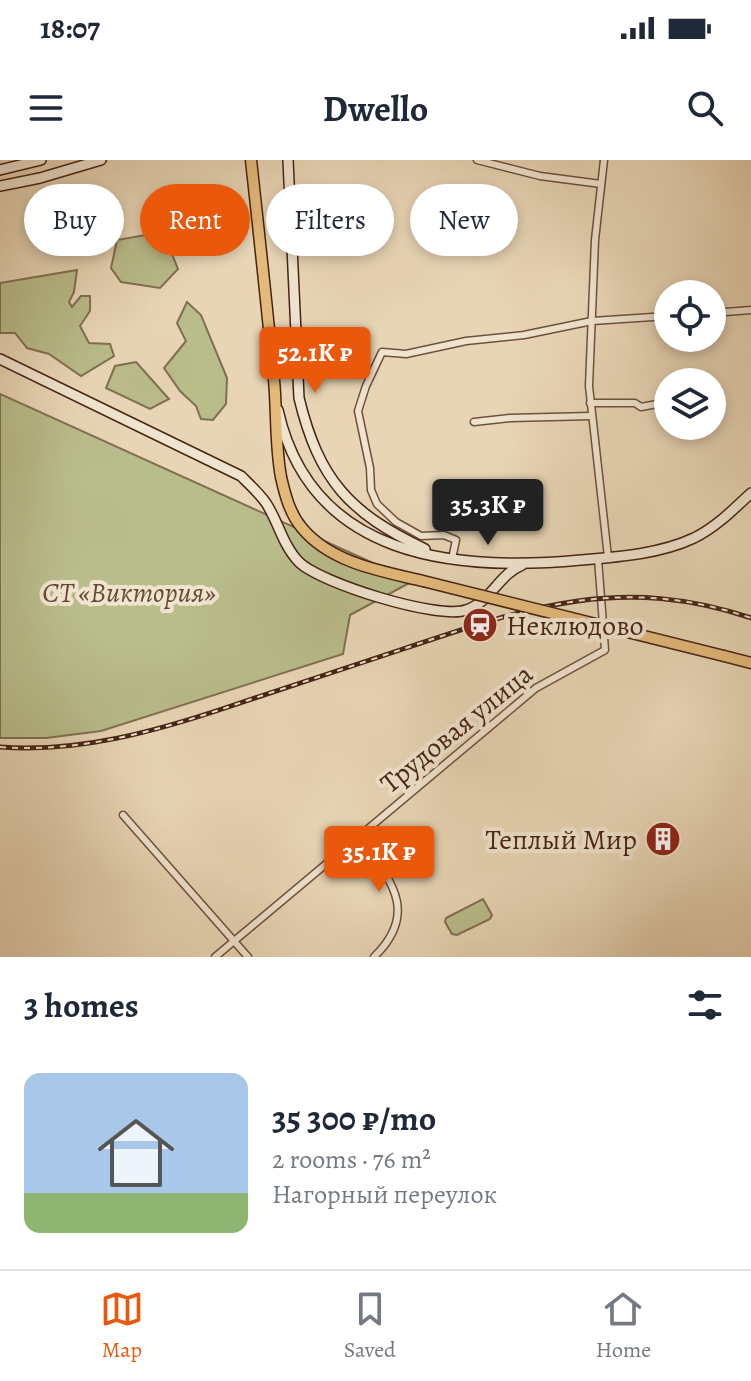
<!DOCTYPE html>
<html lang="en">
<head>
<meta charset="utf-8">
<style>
  :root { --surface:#fff; --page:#f6f6f7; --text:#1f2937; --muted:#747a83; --line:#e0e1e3; --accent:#ea580c }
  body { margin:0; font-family:Alegreya,serif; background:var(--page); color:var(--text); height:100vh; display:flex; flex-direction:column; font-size:30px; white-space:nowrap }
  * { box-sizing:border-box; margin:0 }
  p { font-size:26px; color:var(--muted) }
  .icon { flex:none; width:44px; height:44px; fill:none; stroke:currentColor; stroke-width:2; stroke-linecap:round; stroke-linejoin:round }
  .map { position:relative; height:797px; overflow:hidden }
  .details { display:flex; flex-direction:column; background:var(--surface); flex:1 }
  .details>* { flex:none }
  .banner { position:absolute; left:24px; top:24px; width:704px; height:72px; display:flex; gap:16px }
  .buttons { position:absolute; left:654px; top:120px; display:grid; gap:16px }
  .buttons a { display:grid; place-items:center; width:72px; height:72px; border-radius:50%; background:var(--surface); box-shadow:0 4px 12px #0003; font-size:40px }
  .price { position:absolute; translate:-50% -68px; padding:0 18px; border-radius:8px; background:var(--accent); color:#fff; font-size:26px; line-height:52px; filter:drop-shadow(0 2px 4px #0008) }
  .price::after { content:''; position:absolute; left:50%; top:48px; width:24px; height:18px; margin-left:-12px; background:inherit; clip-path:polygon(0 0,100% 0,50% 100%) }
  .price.selected { background:#222; color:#fff }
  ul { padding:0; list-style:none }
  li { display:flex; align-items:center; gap:24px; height:200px; padding:0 24px }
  li span { display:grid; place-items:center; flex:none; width:224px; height:160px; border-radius:16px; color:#555 }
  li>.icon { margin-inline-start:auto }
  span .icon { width:96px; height:96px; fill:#fffc; stroke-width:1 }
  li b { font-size:34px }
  h2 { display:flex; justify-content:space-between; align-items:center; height:96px; padding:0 24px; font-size:34px }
  .tag { padding:0 28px; border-radius:36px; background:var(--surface); box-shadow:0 4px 12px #0003; font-size:28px; line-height:72px }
  .tag.selected { background:var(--accent); color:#fff }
  .status { display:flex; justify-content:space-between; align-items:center; height:56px; padding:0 40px; background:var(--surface); direction:ltr }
  .status svg { height:22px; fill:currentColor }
  header { display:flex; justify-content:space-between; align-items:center; height:104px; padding:0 24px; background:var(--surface); font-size:36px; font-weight:600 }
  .tabs { display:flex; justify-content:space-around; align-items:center; height:112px; border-top:2px solid var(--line); background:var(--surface); font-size:22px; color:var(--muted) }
  .tabs a { display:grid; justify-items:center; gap:4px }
  .tabs .selected { color:var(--accent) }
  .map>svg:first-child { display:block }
  .green { fill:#b9bc8b; stroke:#807050; stroke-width:2 }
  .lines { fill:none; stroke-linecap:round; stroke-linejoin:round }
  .street-casing { stroke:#6e503c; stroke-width:9 }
  .secondary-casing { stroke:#462414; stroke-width:12 }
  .primary-casing { stroke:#462414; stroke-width:13 }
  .street { stroke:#f0e4cf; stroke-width:6 }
  .secondary { stroke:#f0e4cf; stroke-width:9 }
  .primary { stroke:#e4ba7a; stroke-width:10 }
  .rail-casing { stroke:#462414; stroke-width:5 }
  .rail { stroke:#f0e4cf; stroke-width:2; stroke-dasharray:6; stroke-linecap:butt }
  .primary-bridge-casing { stroke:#462414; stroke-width:13; stroke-linecap:butt }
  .primary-bridge { stroke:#e4ba7a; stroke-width:10 }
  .labels { text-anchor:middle; stroke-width:8; stroke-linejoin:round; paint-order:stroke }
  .park-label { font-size:28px; font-style:italic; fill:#634a32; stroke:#f0e4cf }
  .poi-label { font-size:28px; fill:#462414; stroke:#f0e4cf; text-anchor:start }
  .street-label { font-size:28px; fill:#462414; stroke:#f0e4cf }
</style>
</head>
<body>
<div class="status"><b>18:07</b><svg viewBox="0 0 49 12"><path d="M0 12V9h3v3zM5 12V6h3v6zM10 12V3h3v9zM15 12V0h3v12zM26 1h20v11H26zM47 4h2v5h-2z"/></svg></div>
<header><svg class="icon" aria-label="menu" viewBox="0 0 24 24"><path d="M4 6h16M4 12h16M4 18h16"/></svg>Dwello<svg class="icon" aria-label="search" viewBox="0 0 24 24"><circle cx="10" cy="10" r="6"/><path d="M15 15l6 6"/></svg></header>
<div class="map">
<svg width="751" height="797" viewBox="0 0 751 797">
  <rect width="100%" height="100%" fill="#e8d5b5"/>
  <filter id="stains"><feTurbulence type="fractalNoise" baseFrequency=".0025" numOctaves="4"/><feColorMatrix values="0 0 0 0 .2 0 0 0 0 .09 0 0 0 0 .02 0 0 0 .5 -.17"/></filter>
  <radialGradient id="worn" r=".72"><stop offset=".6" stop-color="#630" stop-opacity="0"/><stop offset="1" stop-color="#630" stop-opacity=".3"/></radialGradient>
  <!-- green -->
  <g class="green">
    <path d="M 151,74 L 167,82 L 178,109 L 160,128 L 121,122 L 111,108 L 117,80 Z"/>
    <path d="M 77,110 L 74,132 L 69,142 L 72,147 L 81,136 L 90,136 L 90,151 L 80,166 L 89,183 L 110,184 L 114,196 L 81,216 L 49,194 L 27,188 L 15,173 L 0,173 L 0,123 Z"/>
    <path d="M 187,142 L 201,155 L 227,218 L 226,244 L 213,260 L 201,259 L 196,246 L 180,231 L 164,208 L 186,181 L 177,163 Z"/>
    <path d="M 136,202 L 169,239 L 150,249 L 106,228 L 115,206 Z"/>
    <path d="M 0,234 L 413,421 L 350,455 L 343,494 L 101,571 L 46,578 L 0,578 Z"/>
    <path d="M 483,739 L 492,755 L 490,759 L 457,775 L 452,774 L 445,762 L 446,758 Z"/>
  </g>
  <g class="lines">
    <defs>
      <g id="street">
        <path d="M 477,0 L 540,16 L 601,24"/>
        <path d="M 604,0 L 595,80 L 589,226 L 608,397"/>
        <path d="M 712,153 L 751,150"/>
        <path d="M 712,236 L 713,236"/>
        <path d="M 590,243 L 635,243 L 641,247 L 668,242"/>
        <path d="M 474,262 L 510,258 L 591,256"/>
        <path d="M 452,399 L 456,380 L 444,375 L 421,376 L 396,362 L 377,344 L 371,330 L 370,308 L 358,251 L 366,226 L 382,192 L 406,194 L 466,181 L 524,175 L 592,161 L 668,156"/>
        <path d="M 123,655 L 248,797"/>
        <path d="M 359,676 C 389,719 421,751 374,797"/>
        <path d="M 215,797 L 536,528 L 605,490 L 598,399"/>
      </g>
      <g id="secondary">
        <path d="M 288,0 L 299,238 C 319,320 349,353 425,389"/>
        <path d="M 0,10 L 41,0"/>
        <path d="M 0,26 L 40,18 L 101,0"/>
        <path d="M 0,199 L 241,316 C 250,325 259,333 266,343 C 278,361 283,386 299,402 C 320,423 438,460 466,450 C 491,442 498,415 522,405"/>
        <path d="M 278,250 C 311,398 454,412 581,400 C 618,397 660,394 694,378 C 716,367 733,350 751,333"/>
      </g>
      <g id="primary">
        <path d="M 251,0 C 259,73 267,146 274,220 C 277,252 275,285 281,317 C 285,335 290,354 302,368 C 331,403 381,411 423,421"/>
        <path d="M 724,496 L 751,503"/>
      </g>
    </defs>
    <!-- street casing -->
    <use href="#street" class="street-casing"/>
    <!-- secondary casing -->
    <use href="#secondary" class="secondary-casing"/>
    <!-- primary casing -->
    <use href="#primary" class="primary-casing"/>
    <!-- street -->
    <use href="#street" class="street"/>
    <!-- secondary -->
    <use href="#secondary" class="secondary"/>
    <!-- primary -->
    <use href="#primary" class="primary"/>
    <defs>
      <path id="rail" d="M 0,587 C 79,593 157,571 231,546 C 290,526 350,507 409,487 C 531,446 623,415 751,458"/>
    </defs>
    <!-- rail casing -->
    <use href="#rail" class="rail-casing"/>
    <!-- rail -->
    <use href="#rail" class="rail"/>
    <defs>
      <path id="primary-bridge" d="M 423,421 L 724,496"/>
    </defs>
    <!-- primary-bridge casing -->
    <use href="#primary-bridge" class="primary-bridge-casing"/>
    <!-- primary-bridge -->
    <use href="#primary-bridge" class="primary-bridge"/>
  </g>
  <!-- icons -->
  <defs>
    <symbol id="station-disc" viewBox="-11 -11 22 22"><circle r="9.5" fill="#8f2418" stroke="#f0e4cf"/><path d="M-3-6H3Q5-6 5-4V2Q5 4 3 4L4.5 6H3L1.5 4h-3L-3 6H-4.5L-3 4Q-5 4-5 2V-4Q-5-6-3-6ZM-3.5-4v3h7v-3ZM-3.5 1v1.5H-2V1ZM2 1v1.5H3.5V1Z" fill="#fff"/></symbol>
    <symbol id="building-disc" viewBox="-11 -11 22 22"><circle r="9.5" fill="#8f2418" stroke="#f0e4cf"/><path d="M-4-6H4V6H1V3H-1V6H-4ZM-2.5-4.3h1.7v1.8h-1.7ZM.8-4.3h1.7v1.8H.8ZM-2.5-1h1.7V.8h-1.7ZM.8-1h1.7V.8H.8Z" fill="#fff"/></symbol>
  </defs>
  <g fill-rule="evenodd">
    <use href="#station-disc" x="460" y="445" width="40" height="40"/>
    <use href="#building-disc" x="643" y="659" width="40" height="40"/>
  </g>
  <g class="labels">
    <!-- park labels -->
    <g class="park-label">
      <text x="129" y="442">СТ «Виктория»</text>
    </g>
    <!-- poi labels -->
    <g class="poi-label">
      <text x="506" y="475">Неклюдово</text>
      <text x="637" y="689" text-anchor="end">Теплый Мир</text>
    </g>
    <!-- street labels -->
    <g class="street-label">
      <text transform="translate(456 568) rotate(-39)" y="10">Трудовая улица</text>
    </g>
  </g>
  <rect width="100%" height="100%" filter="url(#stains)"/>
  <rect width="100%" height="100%" fill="url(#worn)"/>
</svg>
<div class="buttons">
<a><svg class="icon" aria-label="locate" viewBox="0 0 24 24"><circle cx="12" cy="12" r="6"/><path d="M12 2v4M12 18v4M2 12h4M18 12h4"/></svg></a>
<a><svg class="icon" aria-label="layers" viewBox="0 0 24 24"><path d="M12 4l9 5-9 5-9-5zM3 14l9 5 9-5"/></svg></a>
</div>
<b class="price" style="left:315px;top:235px">52.1K ₽</b>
<b class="price selected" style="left:488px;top:387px">35.3K ₽</b>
<b class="price" style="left:379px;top:734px">35.1K ₽</b>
<div class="banner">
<a class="tag">Buy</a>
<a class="tag selected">Rent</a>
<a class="tag">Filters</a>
<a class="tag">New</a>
</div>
</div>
<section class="details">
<h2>3 homes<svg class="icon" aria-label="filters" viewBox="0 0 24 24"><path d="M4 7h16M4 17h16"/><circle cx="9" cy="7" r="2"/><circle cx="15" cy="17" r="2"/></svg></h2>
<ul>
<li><span style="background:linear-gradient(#a9c7e8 75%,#8fb573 0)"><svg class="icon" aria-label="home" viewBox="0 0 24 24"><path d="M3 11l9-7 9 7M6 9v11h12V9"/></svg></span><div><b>35 300 ₽/mo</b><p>2 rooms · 76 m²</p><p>Нагорный переулок</p></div></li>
</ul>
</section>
<nav class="tabs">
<a class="selected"><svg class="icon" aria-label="map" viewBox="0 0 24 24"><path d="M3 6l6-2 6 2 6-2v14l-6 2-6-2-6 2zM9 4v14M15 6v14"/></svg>Map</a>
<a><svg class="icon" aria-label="saved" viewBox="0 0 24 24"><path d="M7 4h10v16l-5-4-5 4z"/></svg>Saved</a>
<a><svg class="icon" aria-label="home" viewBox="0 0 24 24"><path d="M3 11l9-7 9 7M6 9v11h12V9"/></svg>Home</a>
</nav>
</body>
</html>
